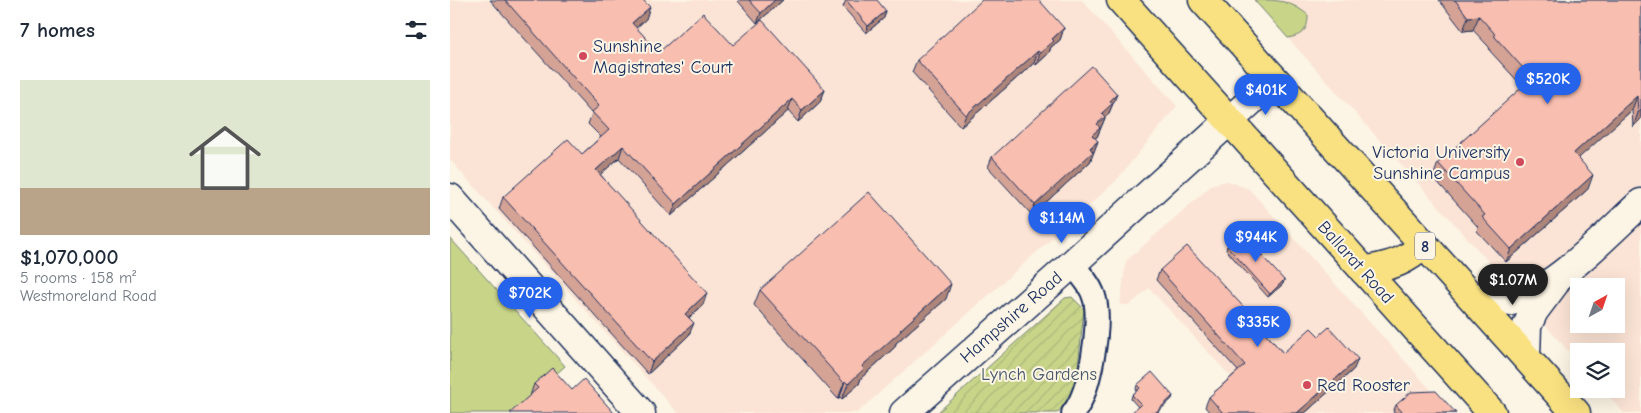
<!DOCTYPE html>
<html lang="en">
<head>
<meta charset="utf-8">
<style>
  :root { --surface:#fff; --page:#f6f6f7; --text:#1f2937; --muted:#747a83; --accent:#2563eb }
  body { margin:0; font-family:"Comic Neue",sans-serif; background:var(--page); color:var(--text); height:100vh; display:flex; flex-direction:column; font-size:19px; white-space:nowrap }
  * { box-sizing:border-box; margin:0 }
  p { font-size:16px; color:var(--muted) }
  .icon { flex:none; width:28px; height:28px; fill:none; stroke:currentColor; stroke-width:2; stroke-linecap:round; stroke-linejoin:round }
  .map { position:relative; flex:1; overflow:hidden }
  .sheet { display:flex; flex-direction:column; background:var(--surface); width:450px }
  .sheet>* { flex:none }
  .needle { width:32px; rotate:40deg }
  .controls { position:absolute; left:1120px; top:278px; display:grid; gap:10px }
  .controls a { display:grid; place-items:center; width:55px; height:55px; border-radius:0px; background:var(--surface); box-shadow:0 5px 20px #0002; font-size:25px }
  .price { position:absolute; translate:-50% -42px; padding:0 11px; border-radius:18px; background:var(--accent); color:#fff; font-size:16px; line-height:32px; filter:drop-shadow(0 1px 2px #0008) }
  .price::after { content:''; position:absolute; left:50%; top:30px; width:15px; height:11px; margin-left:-8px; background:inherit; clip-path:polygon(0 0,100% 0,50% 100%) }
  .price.active { background:#222; color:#fff }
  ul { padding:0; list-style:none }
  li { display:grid; align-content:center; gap:10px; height:265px; padding:0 20px }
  li span { display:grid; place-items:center; height:155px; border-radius:0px; color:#555 }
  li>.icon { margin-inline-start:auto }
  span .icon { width:90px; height:90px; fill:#fffc; stroke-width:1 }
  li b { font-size:21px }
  h2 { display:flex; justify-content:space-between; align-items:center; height:60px; padding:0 20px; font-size:21px }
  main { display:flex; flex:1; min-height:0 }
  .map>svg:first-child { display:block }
  .built { fill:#fbe4d5; fill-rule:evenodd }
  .grass { fill:#c8d589; stroke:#728274 }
  .garden { fill:url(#garden-furrows); stroke:#728274 }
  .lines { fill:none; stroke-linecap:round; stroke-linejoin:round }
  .minor-casing { stroke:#1b2f5e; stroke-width:26 }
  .tertiary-casing { stroke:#1b2f5e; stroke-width:31 }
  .trunk-casing { stroke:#1b2f5e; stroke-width:31 }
  .minor { stroke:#fcf5e5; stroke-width:22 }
  .tertiary { stroke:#fcf5e5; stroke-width:28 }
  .trunk { stroke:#f9e181; stroke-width:28 }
  .wall { fill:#d5a396; stroke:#1b2f5e }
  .shaded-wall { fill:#ae857a; stroke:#1b2f5e }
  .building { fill:#f8beaf; stroke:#1b2f5e }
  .poi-dot { fill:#d1495b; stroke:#fcf5e5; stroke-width:2 }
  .labels { text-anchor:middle; stroke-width:4; stroke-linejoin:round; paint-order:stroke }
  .shield { fill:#fcf5e5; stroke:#5e6a86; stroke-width:1 }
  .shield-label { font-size:16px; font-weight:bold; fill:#1b2f5e }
  .poi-label { font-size:18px; fill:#1b2f5e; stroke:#fcf5e5; text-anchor:start }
  .street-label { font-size:18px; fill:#1b2f5e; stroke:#fcf5e5 }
  .park-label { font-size:18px; fill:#465869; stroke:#fcf5e5 }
</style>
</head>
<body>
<main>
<section class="sheet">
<h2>7 homes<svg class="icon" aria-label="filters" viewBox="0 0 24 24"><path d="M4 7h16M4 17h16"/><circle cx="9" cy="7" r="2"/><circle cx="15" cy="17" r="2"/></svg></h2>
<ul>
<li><span style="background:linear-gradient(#dfe7d0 70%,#b9a48a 0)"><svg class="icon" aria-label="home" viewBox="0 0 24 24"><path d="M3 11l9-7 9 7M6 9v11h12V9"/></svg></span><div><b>$1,070,000</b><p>5 rooms · 158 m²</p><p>Westmoreland Road</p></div></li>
</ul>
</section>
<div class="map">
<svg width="1191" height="413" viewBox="0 0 1191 413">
  <defs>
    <pattern id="garden-furrows" width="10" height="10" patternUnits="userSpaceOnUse" patternTransform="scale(1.25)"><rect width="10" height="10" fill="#c8d589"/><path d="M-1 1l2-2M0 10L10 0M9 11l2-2" fill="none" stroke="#abb779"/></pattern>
  </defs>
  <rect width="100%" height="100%" fill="#fcf5e5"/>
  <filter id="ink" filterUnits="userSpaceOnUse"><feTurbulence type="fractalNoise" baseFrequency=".02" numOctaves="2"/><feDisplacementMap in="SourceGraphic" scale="10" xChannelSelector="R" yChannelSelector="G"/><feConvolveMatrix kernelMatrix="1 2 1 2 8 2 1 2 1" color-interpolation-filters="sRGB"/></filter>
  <g filter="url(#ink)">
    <!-- built -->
    <g class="built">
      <path d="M 0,0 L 632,0 L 727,106 L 665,182 L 407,413 L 228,413 L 0,160 Z"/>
      <path d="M 804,0 L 1191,0 L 1191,413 L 1174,413 L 1152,389 L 1166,389 L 1166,351 L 1129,351 L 1129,363 ZM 1129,286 L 1166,286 L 1166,324 L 1129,324 Z"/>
      <path d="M 778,181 L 799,189 L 1002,413 L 814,413 L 699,288 L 680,305 L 670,305 L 676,261 L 763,184 Z"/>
    </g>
    <!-- grass -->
    <g class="grass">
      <path d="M 804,0 C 829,0 839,0 858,15 C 858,30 853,35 838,38 Z"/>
      <path d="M 0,238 L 115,366 L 63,413 L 0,413 Z"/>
    </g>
    <!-- garden -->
    <path class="garden" d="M 622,297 L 634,309 L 626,386 L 617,402 L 607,413 L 487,413 L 615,298 Z"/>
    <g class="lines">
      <defs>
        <path id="minor" d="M 622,264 C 631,275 642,286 645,300 C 651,325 640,393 623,413"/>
        <g id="tertiary">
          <path d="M 0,198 L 191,413"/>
          <path d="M 1021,296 C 1035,299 1051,305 1066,300 C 1107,288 1159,232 1191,203"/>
          <path d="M 1076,357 L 1077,326 L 1084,311 L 1105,283"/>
          <path d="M 454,413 L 622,264 L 824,80"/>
        </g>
        <g id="trunk">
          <path d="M 671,0 L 1042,413"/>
          <path d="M 753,0 L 1126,413"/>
          <path d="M 914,271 C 941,265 952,264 974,245"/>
        </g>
      </defs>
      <!-- minor casing -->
      <use href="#minor" class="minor-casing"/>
      <!-- tertiary casing -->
      <use href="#tertiary" class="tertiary-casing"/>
      <!-- trunk casing -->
      <use href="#trunk" class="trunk-casing"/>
      <!-- minor -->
      <use href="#minor" class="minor"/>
      <!-- tertiary -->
      <use href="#tertiary" class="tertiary"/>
      <!-- trunk -->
      <use href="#trunk" class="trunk"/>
    </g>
    <!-- wall -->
    <g class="wall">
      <path d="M 40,0 L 193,0 L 196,19 L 186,28 L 209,52 L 283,45 L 375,90 L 370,102 L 348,122 L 338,111 L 221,216 L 169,158 L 150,174 L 253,305 L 239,318 L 239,335 L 198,374 L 49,209 L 53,197 L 132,154 L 151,137 L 138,124 L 142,114 Z"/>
      <path d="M 289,0 L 333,0 L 307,23 L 288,1 Z"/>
      <path d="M 396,0 L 436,11 L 434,18 L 416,33 L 393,7 Z"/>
      <path d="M 989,0 L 1191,0 L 1191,119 L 1183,127 L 1182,110 L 1128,158 L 1138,189 L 1056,262 L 1027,231 L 1028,227 L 983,177 L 988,163 L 1073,87 L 1040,51 L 1039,47 L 1023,30 L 1013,31 Z"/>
      <path d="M 614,28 L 610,40 L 601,47 L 599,53 L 586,65 L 584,63 L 511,127 L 462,72 L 467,60 Z"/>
      <path d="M 667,94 L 659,113 L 655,118 L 647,137 L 645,139 L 648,141 L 640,162 L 582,215 L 538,167 L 542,157 Z"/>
      <path d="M 777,246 L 834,280 L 833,284 L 818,297 L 776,250 Z"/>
      <path d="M 710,270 L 802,318 L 833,353 L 869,336 L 904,369 L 855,413 L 760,413 L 755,407 L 759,397 L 788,371 L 706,280 Z"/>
      <path d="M 310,290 L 496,299 L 446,343 L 445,347 L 411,378 L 409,384 L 392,399 L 390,397 L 388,399 L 304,305 Z"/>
      <path d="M 84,384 L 122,390 L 80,396 Z"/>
      <path d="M 687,385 L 722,399 L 688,407 L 681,399 L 682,395 L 687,391 L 686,389 Z"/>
      <path d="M 946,405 L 1006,413 L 944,413 L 943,412 Z"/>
    </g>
    <!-- shaded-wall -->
    <g class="shaded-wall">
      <path d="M 325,0 L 333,0 L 307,23 L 311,13 Z"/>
      <path d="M 200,7 L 196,19 L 178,35 L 182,23 Z"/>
      <path d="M 436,11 L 434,18 L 416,33 L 418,26 Z"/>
      <path d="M 1029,16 L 1023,30 L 1013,31 L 1018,17 Z"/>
      <path d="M 614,28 L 610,40 L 601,47 L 599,53 L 586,65 L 590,53 L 602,39 Z"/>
      <path d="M 588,51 L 584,63 L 511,127 L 516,115 Z"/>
      <path d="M 375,90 L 370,102 L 348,122 L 352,110 Z"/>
      <path d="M 667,94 L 659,113 L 655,118 L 647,137 L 638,145 L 642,135 L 652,113 L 660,101 Z"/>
      <path d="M 1187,96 L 1182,110 L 1119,167 L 1124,153 Z"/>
      <path d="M 342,99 L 338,111 L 221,216 L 226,204 Z"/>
      <path d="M 1191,110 L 1191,119 L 1183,127 L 1188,113 Z"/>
      <path d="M 648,141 L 640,162 L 582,215 L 585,205 Z"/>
      <path d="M 173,146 L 169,158 L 142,182 L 146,170 Z"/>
      <path d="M 1143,175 L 1138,189 L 1056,262 L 1061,249 Z"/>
      <path d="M 834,280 L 833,284 L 818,297 L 820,294 Z"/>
      <path d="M 501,284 L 496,299 L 446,343 L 445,347 L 411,378 L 409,384 L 392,399 L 398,384 L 412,366 L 450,330 Z"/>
      <path d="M 257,293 L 253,305 L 230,325 L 235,314 Z"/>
      <path d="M 244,323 L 239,335 L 198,374 L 202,362 Z"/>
      <path d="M 908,359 L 904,369 L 855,413 L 847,413 Z"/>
      <path d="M 395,381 L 390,397 L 388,399 L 394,383 Z"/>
      <path d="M 723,396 L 722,399 L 707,413 L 705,413 Z"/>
    </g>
    <!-- building -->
    <g class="building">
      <path d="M 55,0 L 193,0 L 200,7 L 182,23 L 209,52 L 253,13 L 283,45 L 312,20 L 375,90 L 352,110 L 342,99 L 226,204 L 173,146 L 146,170 L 257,293 L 235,314 L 244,323 L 202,362 L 53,197 L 118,139 L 132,154 L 159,130 L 142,112 L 149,106 Z"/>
      <path d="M 299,0 L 325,0 L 311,13 Z"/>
      <path d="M 396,0 L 427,0 L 436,11 L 418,26 Z"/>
      <path d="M 532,0 L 589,0 L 614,28 L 602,39 L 604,41 L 590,53 L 588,51 L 516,115 L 467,60 Z"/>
      <path d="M 1005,0 L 1191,0 L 1191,110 L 1188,113 L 1187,96 L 1124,153 L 1143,175 L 1061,249 L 1032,217 L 1035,215 L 988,163 L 1082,78 L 1045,37 L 1044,33 L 1029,16 L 1018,17 Z"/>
      <path d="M 642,66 L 667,94 L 660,101 L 663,103 L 652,113 L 655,117 L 647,124 L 650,128 L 642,135 L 648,141 L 640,148 L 643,152 L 585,205 L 542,157 Z"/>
      <path d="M 419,192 L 501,284 L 450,330 L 451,331 L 412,366 L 414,369 L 398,384 L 395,381 L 394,383 L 310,290 Z"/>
      <path d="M 791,233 L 834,280 L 820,294 L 777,246 Z"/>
      <path d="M 737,246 L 802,316 L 801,317 L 833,353 L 861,328 L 869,336 L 879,327 L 908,359 L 847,413 L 773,413 L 759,397 L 795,365 L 710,270 Z"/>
      <path d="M 102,368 L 122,390 L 134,379 L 164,413 L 60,413 L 88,388 L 84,384 Z"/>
      <path d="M 702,372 L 723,396 L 705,413 L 681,413 L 691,404 L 682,395 L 690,388 L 687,385 Z"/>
      <path d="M 986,391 L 1006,413 L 953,413 L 946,405 L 961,392 Z"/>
    </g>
  </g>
  <!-- markers -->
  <g class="poi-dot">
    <circle cx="133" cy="56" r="5"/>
    <circle cx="1070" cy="162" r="5"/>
    <circle cx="857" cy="385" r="5"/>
  </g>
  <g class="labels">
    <!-- shield labels -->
    <rect class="shield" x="965" y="232.5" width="20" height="27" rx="4"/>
    <g class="shield-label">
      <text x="975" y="252">8</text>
    </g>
    <!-- poi labels -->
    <g class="poi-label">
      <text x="143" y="52">Sunshine<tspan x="143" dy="21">Magistrates' Court</tspan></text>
      <text x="1060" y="158" text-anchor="end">Victoria University<tspan x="1060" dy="21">Sunshine Campus</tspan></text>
      <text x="867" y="391">Red Rooster</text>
    </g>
    <!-- street labels -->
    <g class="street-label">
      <text transform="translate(906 262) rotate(48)" y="6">Ballarat Road</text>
      <text transform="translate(561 317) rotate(-41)" y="6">Hampshire Road</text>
    </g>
    <!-- park labels -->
    <g class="park-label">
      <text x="589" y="380">Lynch Gardens</text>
    </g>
  </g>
</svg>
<div class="controls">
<a><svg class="needle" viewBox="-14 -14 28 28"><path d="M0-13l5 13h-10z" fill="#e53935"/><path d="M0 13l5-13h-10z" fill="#747a83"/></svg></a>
<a><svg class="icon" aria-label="layers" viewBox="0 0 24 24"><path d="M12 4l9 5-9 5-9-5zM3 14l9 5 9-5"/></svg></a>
</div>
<b class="price" style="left:1098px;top:105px">$520K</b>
<b class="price" style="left:816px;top:116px">$401K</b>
<b class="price" style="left:612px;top:244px">$1.14M</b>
<b class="price" style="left:806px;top:263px">$944K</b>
<b class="price active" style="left:1063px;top:306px">$1.07M</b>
<b class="price" style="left:80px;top:319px">$702K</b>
<b class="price" style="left:808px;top:348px">$335K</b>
</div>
</main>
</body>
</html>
